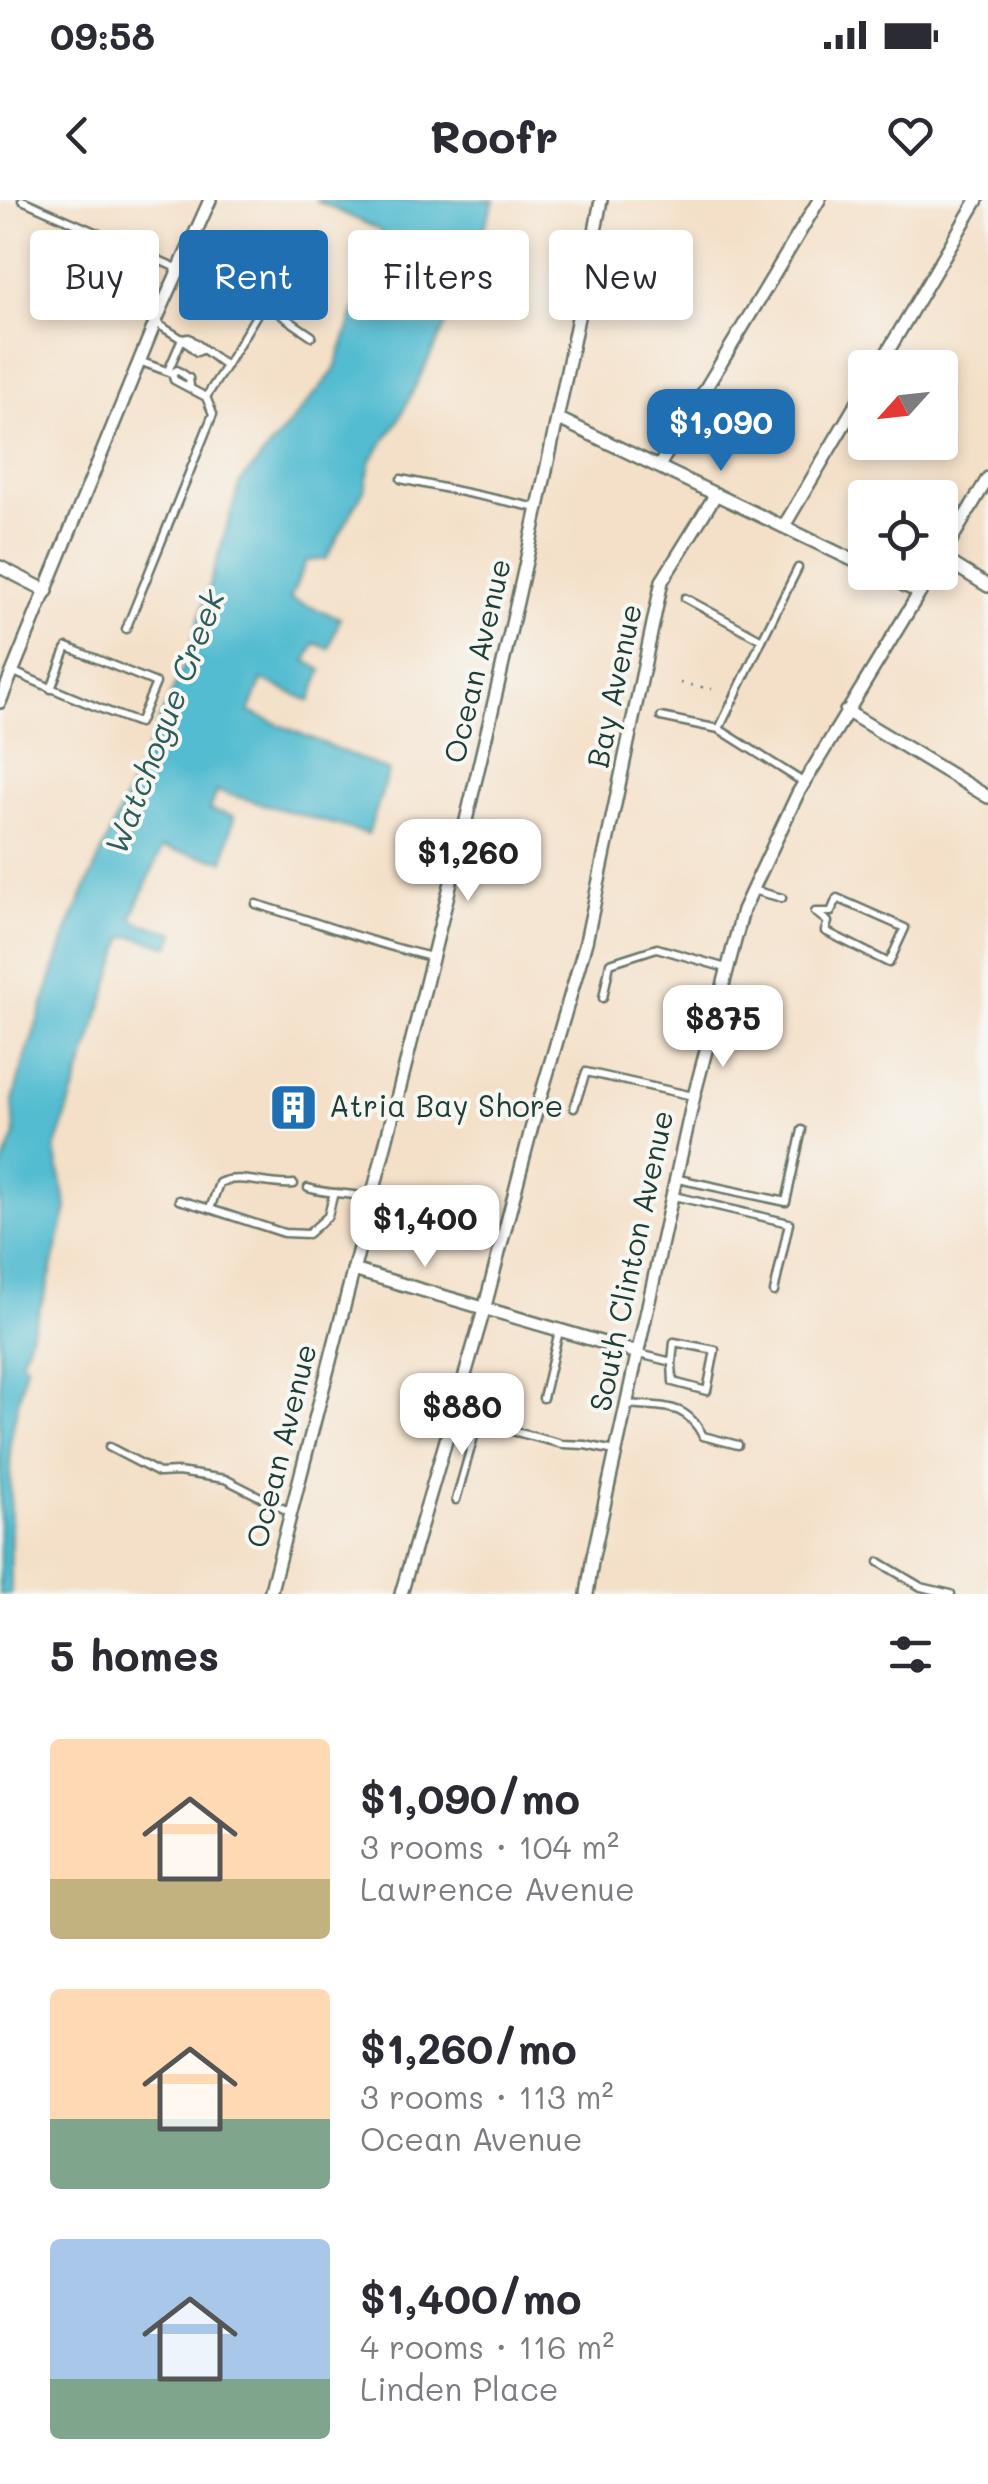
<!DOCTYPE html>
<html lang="en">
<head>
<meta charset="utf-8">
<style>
  :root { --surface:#fff; --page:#f7f7f7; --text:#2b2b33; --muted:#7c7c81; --accent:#1f6fb2 }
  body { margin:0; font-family:Mali,sans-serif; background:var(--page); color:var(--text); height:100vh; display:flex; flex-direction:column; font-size:38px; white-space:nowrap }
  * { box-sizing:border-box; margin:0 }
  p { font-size:32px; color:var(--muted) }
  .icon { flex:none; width:55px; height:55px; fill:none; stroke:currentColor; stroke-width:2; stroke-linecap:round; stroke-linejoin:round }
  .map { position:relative; height:1394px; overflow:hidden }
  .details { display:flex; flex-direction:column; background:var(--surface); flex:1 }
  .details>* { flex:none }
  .banner { position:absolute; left:30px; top:30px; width:930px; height:90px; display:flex; gap:20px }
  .needle { width:65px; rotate:243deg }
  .buttons { position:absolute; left:848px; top:150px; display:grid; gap:20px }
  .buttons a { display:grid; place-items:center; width:110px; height:110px; border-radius:10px; background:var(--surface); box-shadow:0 5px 15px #0003; font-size:50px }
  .price { position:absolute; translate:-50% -85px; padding:0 22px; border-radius:20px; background:#fff; color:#222; font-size:32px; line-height:65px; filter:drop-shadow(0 2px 5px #0008) }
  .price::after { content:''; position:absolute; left:50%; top:60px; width:30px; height:22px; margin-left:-15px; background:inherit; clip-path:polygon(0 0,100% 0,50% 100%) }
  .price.active { background:var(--accent); color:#fff }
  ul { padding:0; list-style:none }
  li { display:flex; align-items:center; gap:30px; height:250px; padding:0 50px }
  li span { display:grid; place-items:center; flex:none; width:280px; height:200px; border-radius:10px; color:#555 }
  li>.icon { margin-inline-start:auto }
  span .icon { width:120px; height:120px; fill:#fffc; stroke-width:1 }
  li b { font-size:42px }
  h2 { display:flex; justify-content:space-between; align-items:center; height:120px; padding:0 50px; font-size:42px }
  .tag { padding:0 35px; border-radius:10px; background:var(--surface); box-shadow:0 5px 15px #0003; font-size:35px; line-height:90px }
  .tag.active { background:var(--accent); color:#fff }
  .status { display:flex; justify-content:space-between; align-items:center; height:70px; padding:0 50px; background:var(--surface); direction:ltr }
  .status svg { height:28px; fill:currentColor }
  header { display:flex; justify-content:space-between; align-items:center; height:130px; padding:0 50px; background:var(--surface); font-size:45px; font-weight:800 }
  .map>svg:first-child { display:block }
  .water { fill:#53bcd0; stroke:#397c82; stroke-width:2.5 }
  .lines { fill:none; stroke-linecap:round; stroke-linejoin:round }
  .service-casing { stroke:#6a7668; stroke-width:11 }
  .minor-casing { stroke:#6a7668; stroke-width:16 }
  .path { stroke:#6a7668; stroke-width:2.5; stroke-dasharray:2.5 8; stroke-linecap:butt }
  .service { stroke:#fff; stroke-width:6 }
  .minor { stroke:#fff; stroke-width:11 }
  .labels { text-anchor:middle; stroke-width:8; stroke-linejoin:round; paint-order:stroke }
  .street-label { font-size:30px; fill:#1f3d34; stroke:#f6f6f2 }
  .poi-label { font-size:30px; fill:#1f3d34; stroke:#f6f6f2; text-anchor:start }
  .water-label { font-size:32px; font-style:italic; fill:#2c5d5b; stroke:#f6f6f2 }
</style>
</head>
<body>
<div class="status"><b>09:58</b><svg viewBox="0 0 49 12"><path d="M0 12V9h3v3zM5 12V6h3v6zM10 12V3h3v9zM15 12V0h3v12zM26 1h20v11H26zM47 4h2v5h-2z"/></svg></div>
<header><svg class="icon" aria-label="back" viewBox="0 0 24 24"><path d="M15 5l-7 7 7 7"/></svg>Roofr<svg class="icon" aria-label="heart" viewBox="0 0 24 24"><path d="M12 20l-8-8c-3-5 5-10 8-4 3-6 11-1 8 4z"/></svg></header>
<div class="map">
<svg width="988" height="1394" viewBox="0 0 988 1394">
  <rect width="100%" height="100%" fill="#f6f6f2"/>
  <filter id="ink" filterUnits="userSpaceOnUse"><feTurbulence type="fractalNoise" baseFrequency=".01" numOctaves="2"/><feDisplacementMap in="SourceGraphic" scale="20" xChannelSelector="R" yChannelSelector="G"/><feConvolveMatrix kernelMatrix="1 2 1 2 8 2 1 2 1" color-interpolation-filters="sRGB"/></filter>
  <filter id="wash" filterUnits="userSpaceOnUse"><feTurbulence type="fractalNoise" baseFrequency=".0048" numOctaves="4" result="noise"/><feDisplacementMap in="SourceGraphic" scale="40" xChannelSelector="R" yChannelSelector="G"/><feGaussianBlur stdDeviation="2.25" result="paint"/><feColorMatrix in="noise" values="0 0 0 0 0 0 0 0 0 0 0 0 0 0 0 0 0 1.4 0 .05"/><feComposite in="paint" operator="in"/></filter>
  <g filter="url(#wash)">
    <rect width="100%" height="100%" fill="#f4e0c8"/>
    <!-- water -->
    <path class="water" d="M 315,0 L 494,0 L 463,90 L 398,221 L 371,260 L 365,288 L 326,359 L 306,361 L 290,399 L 340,418 L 329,449 L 315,443 L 306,461 L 322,470 L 310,501 L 262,480 L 249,512 L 389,571 L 368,634 L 217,591 L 210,610 L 234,616 L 224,661 L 162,648 L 132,717 L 137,722 L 175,733 L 169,746 L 131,736 L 124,738 L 55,950 L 67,1008 L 47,1088 L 21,1161 L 26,1164 L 10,1241 L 11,1394 L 0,1394 L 0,972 L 15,935 L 13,902 L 19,878 L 68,729 L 188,456 L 240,283 L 334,171 L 382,31 Z"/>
  </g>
  <g filter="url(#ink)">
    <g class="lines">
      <defs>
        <g id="service">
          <path d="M 22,0 L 179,69"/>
          <path d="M 187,53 L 203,59 L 260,109"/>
          <path d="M 156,123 L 182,139 L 189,138 L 226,166 L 206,197 L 174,180 L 172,173"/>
          <path d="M 184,140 L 197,152 L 202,150"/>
          <path d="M 139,161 L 172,173 L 177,170 L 189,178 L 190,186"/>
          <path d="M 226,166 L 260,109 L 268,106 L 312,136"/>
          <path d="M 168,171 L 182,139"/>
          <path d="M 401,279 L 538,308"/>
          <path d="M 685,398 L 762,440 L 719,529"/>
          <path d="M 126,429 L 213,214 L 206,197"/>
          <path d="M 762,440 L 798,368"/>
          <path d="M 14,472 C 55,490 96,508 139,523 L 156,483 L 67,447 L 51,489"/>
          <path d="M 661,517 L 719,529 L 803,582"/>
          <path d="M 753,690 L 782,698"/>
          <path d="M 837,698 L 905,728 L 889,763 L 825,731 L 828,722 L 815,712 L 831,712 Z"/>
          <path d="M 256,704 C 315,721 372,744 432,757"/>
          <path d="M 603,798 L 610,763 L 657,748 L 726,768"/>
          <path d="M 574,908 L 586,872 L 693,896"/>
          <path d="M 678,979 L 786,1002 L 802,930"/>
          <path d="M 294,984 C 270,987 240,973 219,983 L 210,1009 L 284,1033 L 308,1034 L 328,1016 L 333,996"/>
          <path d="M 308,988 C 330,995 348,992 370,998"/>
          <path d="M 674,996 L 789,1023 L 774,1092"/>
          <path d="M 179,1000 L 210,1009"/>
          <path d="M 639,1154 L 672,1162 L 674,1142 L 715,1150 L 707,1191 L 673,1182 L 672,1162"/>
          <path d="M 543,1198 L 559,1131"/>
          <path d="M 628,1204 C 664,1208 685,1201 703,1236 L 738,1245"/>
          <path d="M 109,1247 L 159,1273 L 178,1272 L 225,1279 L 290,1312"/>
          <path d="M 456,1300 L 478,1222 L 562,1244 L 585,1245 L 615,1251"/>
          <path d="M 879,1362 L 921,1387 L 951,1394"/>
        </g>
        <g id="minor">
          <path d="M 878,168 L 977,0"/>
          <path d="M 559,219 L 865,366"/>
          <path d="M 659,266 L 819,0"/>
          <path d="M 784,326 L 865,189"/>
          <path d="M 941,357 L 988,386"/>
          <path d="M 940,359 L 988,278"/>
          <path d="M 0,367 L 47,391"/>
          <path d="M 878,372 L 920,393"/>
          <path d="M 0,502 L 157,118 L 210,0"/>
          <path d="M 846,511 L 988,597"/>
          <path d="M 353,1070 L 638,1153"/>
          <path d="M 270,1394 C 389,931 512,470 601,0"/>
          <path d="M 401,1394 L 484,1110 L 532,926 L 586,742 L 662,381 L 716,294"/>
          <path d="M 587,1394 L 593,1356 L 694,896 L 743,710 L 798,593 L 932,372"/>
        </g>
      </defs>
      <!-- service casing -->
      <use href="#service" class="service-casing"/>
      <!-- minor casing -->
      <use href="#minor" class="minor-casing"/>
      <!-- path -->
      <path class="path" d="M 680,483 L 712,489"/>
      <!-- service -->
      <use href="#service" class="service"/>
      <!-- minor -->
      <use href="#minor" class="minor"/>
    </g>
  </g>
  <!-- icons -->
  <defs>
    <symbol id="building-square" viewBox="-11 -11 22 22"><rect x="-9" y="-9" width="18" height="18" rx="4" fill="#1f6fb2" stroke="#f6f6f2"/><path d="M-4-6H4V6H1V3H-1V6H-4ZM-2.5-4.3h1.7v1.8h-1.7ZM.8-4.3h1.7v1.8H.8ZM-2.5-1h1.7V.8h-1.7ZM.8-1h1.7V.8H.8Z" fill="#fff"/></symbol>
  </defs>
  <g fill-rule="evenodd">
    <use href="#building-square" x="266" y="880" width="55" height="55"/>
  </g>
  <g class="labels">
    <!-- street labels -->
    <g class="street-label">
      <text transform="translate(478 461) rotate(-77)" y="10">Ocean Avenue</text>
      <text transform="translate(615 486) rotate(-78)" y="10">Bay Avenue</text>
      <text transform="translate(632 1061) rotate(-78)" y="10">South Clinton Avenue</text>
      <text transform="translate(282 1246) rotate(-76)" y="10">Ocean Avenue</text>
    </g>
    <!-- poi labels -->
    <g class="poi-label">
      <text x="329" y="917">Atria Bay Shore</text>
    </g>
    <!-- water labels -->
    <g class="water-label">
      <text transform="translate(165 522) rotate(-69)" y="11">Watchogue Creek</text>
    </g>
  </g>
</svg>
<div class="buttons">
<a><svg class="needle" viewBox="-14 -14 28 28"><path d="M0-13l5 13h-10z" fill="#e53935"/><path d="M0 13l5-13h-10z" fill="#7c7c81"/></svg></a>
<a><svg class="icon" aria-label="locate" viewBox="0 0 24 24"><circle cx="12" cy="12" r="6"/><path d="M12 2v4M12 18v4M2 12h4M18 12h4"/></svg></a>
</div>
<b class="price active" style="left:721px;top:274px">$1,090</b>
<b class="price" style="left:468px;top:704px">$1,260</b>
<b class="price" style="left:723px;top:870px">$875</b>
<b class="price" style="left:425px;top:1070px">$1,400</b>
<b class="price" style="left:462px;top:1258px">$880</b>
<div class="banner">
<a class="tag">Buy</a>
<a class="tag active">Rent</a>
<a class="tag">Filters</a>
<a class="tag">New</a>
</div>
</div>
<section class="details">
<h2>5 homes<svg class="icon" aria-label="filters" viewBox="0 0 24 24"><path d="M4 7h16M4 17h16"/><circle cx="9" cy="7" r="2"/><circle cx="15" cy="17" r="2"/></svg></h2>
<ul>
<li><span style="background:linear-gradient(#ffd9b3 70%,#c2b280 0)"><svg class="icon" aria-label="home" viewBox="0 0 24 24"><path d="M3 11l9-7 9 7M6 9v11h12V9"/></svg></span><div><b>$1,090/mo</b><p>3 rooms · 104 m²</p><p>Lawrence Avenue</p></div></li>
<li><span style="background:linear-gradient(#ffd9b3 65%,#7fa58c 0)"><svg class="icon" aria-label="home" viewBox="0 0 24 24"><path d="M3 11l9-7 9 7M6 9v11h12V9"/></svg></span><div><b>$1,260/mo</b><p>3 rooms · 113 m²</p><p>Ocean Avenue</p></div></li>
<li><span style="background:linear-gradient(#a9c7e8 70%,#7fa58c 0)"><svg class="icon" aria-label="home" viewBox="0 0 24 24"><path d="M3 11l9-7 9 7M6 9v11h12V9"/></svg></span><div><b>$1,400/mo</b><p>4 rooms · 116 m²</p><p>Linden Place</p></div></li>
</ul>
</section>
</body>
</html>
